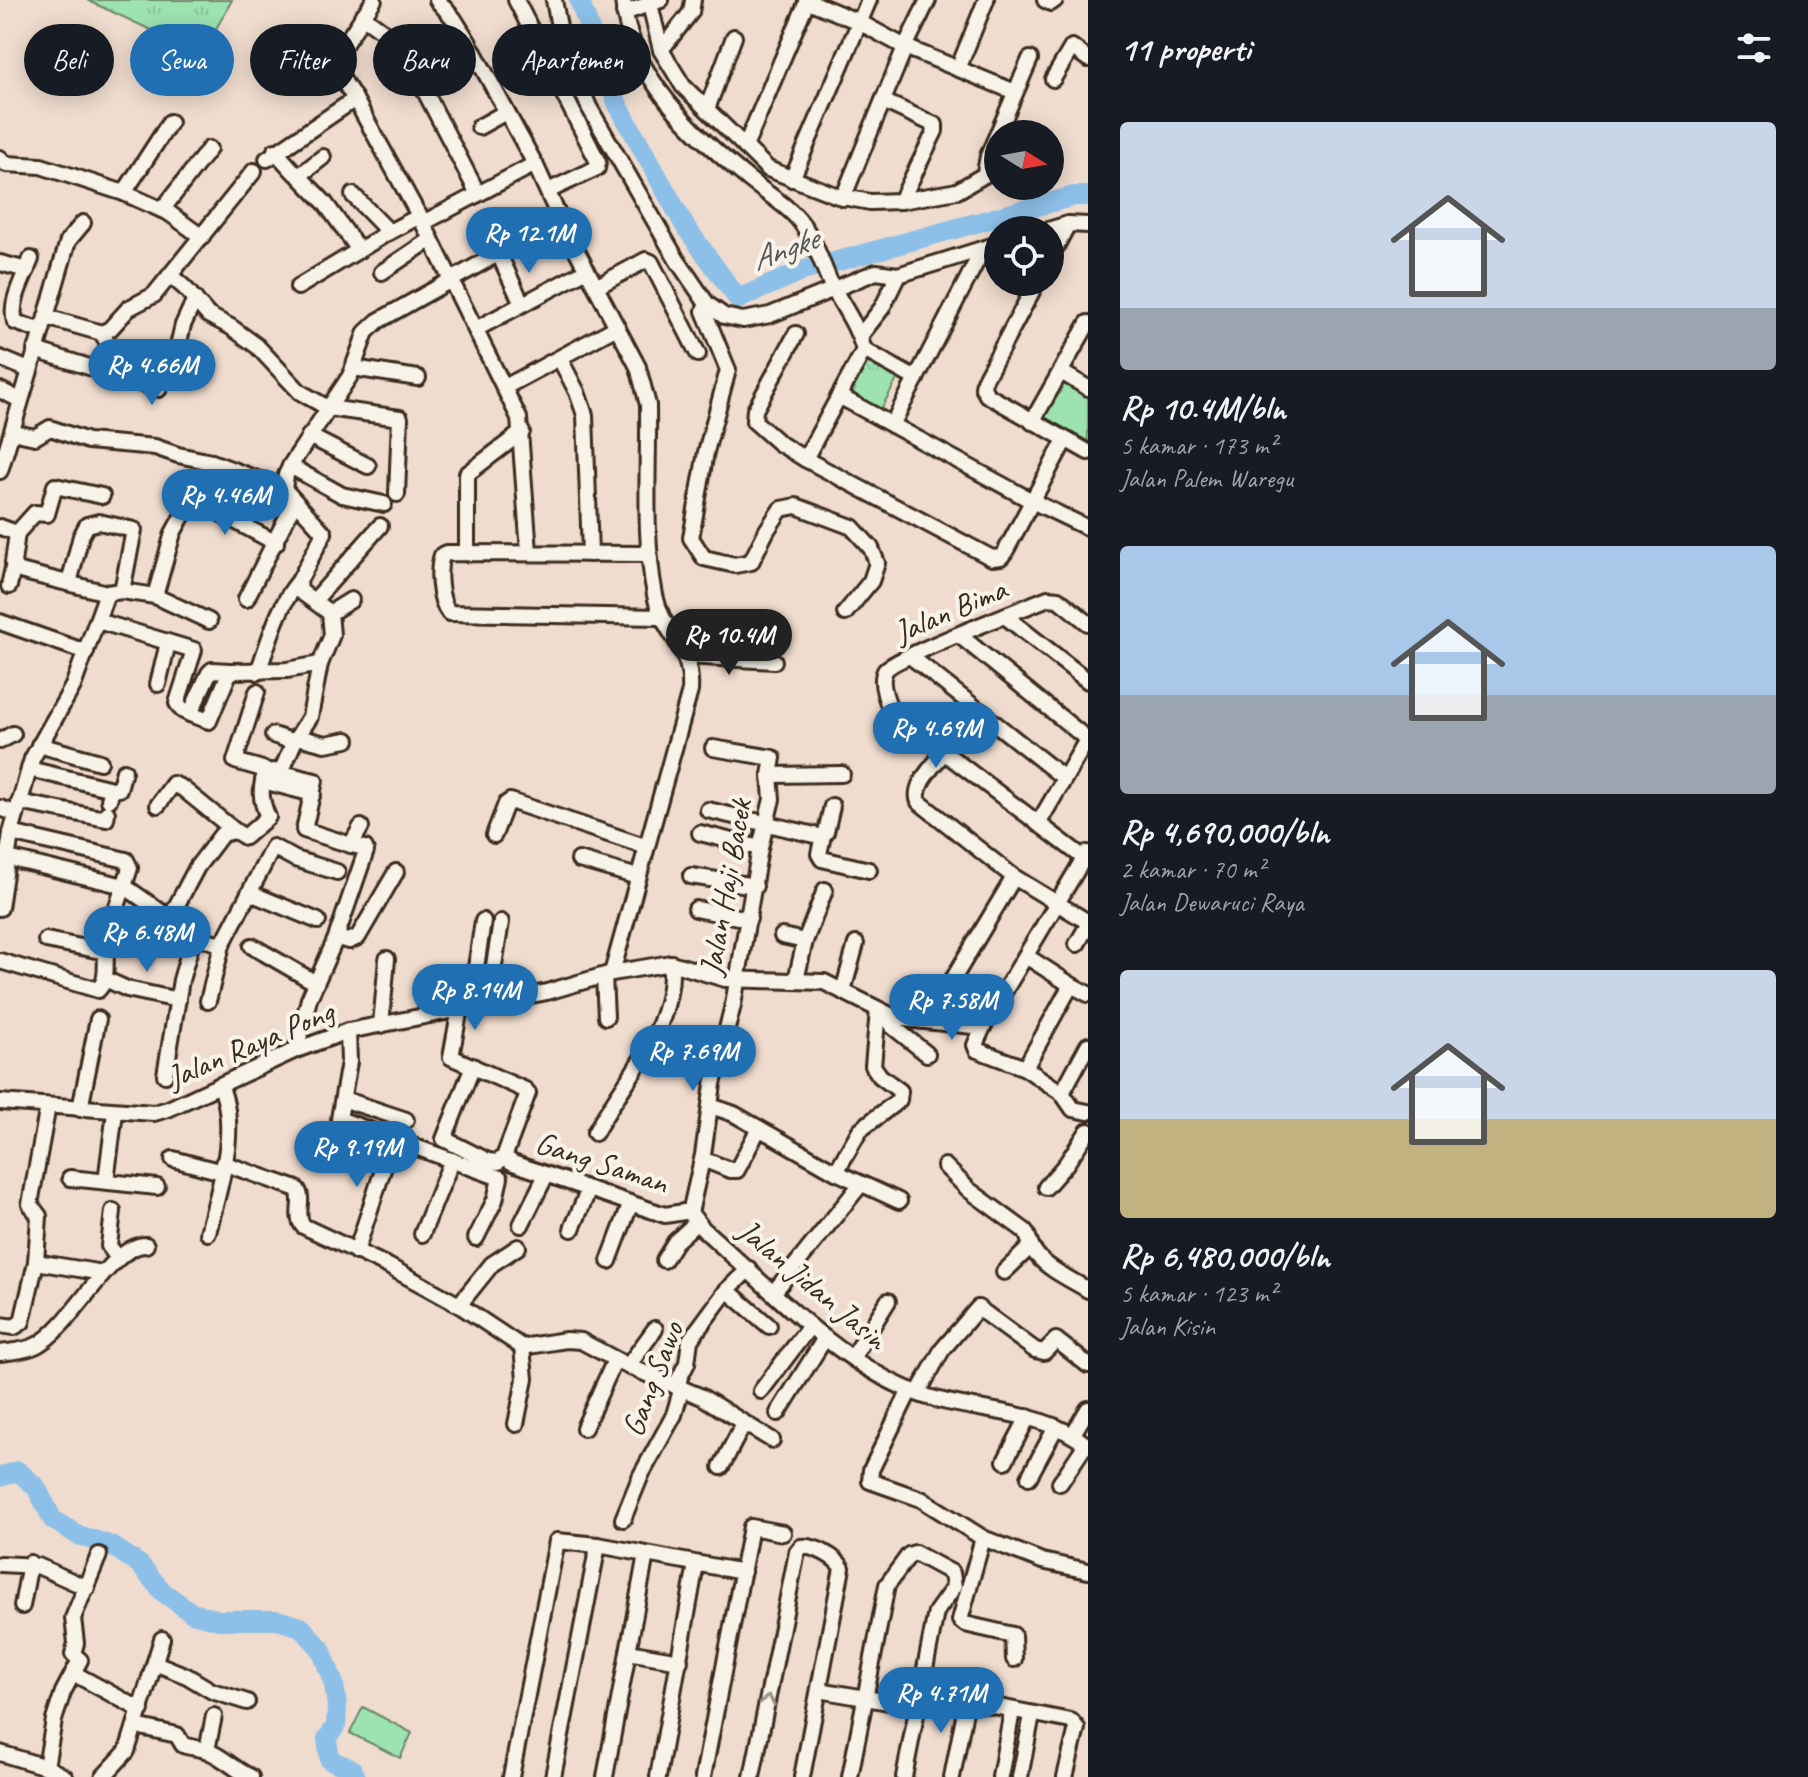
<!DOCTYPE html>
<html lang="id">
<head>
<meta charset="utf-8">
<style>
  :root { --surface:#171b24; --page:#242831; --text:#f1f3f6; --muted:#9ea1a6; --accent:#1f6fb2 }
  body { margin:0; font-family:Caveat,sans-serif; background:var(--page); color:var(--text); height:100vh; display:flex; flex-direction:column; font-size:30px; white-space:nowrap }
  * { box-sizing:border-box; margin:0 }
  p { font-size:26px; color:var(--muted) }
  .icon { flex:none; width:44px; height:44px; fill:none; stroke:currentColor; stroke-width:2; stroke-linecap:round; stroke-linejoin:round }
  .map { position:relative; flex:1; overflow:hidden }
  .drawer { display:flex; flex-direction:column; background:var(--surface); width:720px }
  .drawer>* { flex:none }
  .banner { position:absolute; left:24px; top:24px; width:760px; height:72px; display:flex; gap:16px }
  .needle { width:52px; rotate:101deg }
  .controls { position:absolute; left:984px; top:120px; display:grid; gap:16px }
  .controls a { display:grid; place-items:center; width:80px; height:80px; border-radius:50%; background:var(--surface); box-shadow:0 4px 20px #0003; font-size:40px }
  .price { position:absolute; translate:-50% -68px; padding:0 18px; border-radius:28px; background:var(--accent); color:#fff; font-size:26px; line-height:52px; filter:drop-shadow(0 2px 4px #0008) }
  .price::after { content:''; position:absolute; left:50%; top:48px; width:24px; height:18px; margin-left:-12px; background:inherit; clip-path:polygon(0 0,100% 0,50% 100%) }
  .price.on { background:#222; color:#fff }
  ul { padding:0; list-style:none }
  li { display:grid; align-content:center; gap:16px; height:424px; padding:0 32px }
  li span { display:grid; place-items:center; height:248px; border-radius:8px; color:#555 }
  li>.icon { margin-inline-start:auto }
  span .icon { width:144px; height:144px; fill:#fffc; stroke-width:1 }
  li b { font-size:34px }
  h2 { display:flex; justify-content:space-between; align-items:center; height:96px; padding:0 32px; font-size:34px }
  .pill { padding:0 28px; border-radius:36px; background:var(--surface); box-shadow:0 4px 20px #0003; font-size:28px; line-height:72px }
  .pill.on { background:var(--accent); color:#fff }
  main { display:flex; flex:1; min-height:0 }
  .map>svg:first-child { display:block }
  .grass { fill:url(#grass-tufts); stroke:#6c8667; stroke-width:2 }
  .park { fill:#9de3b0; stroke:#6c8667; stroke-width:2 }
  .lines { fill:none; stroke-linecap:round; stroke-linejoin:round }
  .river { stroke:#8dc0e9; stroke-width:20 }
  .minor-casing { stroke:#3b2a1e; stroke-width:20 }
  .minor { stroke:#f7f3e8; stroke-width:14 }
  .oneway { stroke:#998e83 }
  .labels { text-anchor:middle; stroke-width:8; stroke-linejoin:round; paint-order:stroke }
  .street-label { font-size:32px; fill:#3b2a1e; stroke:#f7f3e8 }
  .water-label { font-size:34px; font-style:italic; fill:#54575b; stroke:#f7f3e8 }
</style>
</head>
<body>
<main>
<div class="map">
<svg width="1088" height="1777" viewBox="0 0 1088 1777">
  <defs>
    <pattern id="grass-tufts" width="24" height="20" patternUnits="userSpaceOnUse" patternTransform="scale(2)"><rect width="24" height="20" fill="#9de3b0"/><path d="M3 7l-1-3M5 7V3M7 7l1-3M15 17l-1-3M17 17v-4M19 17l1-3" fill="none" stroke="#88c397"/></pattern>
  </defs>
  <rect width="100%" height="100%" fill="#efdcce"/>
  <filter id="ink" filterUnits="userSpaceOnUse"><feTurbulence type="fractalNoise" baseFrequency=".0125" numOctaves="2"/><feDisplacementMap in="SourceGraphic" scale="16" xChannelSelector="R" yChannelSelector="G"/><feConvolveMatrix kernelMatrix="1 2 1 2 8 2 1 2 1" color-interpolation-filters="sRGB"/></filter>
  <g filter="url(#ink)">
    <!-- grass -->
    <g class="grass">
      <path d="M 87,0 L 232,0 L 202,54 Z"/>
      <path d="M 868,357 L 900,374 L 881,409 L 849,391 Z"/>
    </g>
    <!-- park -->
    <g class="park">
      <path d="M 1062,377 L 1088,391 L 1088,446 L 1036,420 Z"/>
      <path d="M 363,1707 L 412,1733 L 400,1758 L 350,1733 Z"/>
    </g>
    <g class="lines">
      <!-- river -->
      <g class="river">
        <path d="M 579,0 L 618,105 L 685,226 L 738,299 L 802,271 L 1074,196 L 1088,196"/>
        <path d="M 0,1477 L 18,1471 L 36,1487 L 53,1520 L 78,1535 L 112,1546 L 139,1564 L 163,1592 L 192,1613 L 219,1620 L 277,1620 L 301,1627 L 321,1649 L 334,1684 L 337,1706 L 336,1726 L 327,1739 L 330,1760 L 352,1769 L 356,1777"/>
      </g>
      <defs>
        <g id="minor">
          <path d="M 374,0 L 332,63 L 355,99 L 423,223 L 519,418 L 529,552"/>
          <path d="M 437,0 L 454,19 L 469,43 L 535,164 L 560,219 L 638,367 L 648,405 C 649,468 643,534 655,595 C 663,636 693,646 690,691 L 612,973"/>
          <path d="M 516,0 L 598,162 L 597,168 L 548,191"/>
          <path d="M 554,0 L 562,43 L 589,107 L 677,260 L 707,304 L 724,316 L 743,320 L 770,315 L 876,272 L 898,275"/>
          <path d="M 623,0 C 629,76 695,136 751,181 C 767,194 790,207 802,224 C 816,242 822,265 831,284 C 843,307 857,325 864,350 L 916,379"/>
          <path d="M 649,0 L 661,50 L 683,86 L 768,169 L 838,196 L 870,202 L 901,201 L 957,191 L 998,167"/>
          <path d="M 806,0 L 859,22 L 905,47 L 1015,92"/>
          <path d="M 1045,0 L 1051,3 L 1055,0"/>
          <path d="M 624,13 L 661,0"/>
          <path d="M 362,16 L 387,34 L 417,76 L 478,194"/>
          <path d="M 661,50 L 691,12 L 693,0"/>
          <path d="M 958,69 L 986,0"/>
          <path d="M 1053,79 L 1072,47 L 1088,59"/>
          <path d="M 883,101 L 935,125 L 935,131 L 901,201"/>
          <path d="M 707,109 L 734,37"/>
          <path d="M 479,127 L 506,112"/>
          <path d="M 745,147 L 805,6 L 809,3"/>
          <path d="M 275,151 L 294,172"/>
          <path d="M 323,157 L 299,176 L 325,203 L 359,250"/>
          <path d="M 0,158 L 6,164 L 41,166 L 124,193 L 169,213 L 202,237"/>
          <path d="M 267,159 L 355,99"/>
          <path d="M 985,173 L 988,156 L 1030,59"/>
          <path d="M 792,179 L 869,0"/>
          <path d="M 124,193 L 170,122"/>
          <path d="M 353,195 L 389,232 L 420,216"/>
          <path d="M 843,198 L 905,47 L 928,0"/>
          <path d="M 162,210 L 209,149"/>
          <path d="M 423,223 L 535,164"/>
          <path d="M 1048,230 L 1068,224 L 1088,225"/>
          <path d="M 498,252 L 522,304"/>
          <path d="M 1050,258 L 1068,224"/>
          <path d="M 31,259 C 24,278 9,302 15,322 L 41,331"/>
          <path d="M 0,263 L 27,270"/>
          <path d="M 382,272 L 431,239"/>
          <path d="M 171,276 L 185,288 L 208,315 L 231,327 L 257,346 L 300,392 L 328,408 L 400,418 L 397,494"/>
          <path d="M 1037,282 L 984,381 L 983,388 L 987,395 L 1088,452"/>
          <path d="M 298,287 L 389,232"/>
          <path d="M 596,287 L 646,260 L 651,262 L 698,354"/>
          <path d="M 707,304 L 704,311 L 728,370 L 706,452 L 691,538 L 704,558 L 735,565 L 751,562 L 767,530 L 781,509 L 796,506 L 852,527 L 871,548 L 877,563 L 871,581 L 845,613"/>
          <path d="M 46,317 L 68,241 L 83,223"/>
          <path d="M 476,329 L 587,270"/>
          <path d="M 102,333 L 115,357 L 132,366"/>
          <path d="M 796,334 L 755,410 L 754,421 L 779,443 L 805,459 L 992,558 L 1001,557 L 1005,552 L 1065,440"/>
          <path d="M 860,336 L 882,308 L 898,275 L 998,244"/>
          <path d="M 35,350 L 159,389 L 163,356 L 177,350 L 183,325 L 195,299"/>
          <path d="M 0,358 L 29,370"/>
          <path d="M 560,359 L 577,392 L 585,415 L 590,554"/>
          <path d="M 353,368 L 418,378"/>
          <path d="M 1061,372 L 1088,388"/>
          <path d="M 505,387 L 617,327"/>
          <path d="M 0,390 L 20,400"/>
          <path d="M 839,396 L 1032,501 L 1088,528"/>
          <path d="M 1032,422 L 1088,323"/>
          <path d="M 892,425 L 983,249"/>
          <path d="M 12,432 L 35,437 L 50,428 L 88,441 L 155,447 L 178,455 L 212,462"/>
          <path d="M 309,436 L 368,466"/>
          <path d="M 805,459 L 864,350"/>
          <path d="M 290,466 L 342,495 L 384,504"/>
          <path d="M 0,471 L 46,317 L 102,333 L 110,329 L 129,308 L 154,295 L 254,171"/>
          <path d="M 192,498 L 276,543"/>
          <path d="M 0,527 L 17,533 L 13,563 L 16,570 L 107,593 L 122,591 L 155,596 L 173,533 L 212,462 L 284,489 L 286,475 L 292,463 L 350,376 L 366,332 L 378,321 L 560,219"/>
          <path d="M 17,533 L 35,513 L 47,514 L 55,486 L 102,496"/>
          <path d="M 467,553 L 467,474 L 522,432"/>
          <path d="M 649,554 L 446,553 L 442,555 C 437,571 439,600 449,613 L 660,617"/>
          <path d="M 69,583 L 81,536 L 87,525 L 99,522 L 134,530 L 122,591"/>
          <path d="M 9,586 L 13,568"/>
          <path d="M 155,596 L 209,621"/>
          <path d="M 246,599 L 294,503"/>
          <path d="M 314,601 L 380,526"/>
          <path d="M 330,613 L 351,600"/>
          <path d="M 1006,617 L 1088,681"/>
          <path d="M 98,621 L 194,650 L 177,703 L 182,710 L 190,714"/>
          <path d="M 0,622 L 86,652"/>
          <path d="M 1088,623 L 1058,599 L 1048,598 C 1025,608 891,659 885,671 C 879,682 887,702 892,713 L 1088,861"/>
          <path d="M 959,635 L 1087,739"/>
          <path d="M 686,656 L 774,661"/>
          <path d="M 910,656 L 1064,778"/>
          <path d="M 230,671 L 212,670 L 209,673 L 190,714 L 209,721 L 230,671 L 287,670 L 320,664"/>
          <path d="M 258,672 C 269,642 278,605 299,581"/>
          <path d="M 158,684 L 168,643"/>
          <path d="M 273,735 L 294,742"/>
          <path d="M 298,737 L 325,744 L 347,740"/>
          <path d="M 0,741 L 13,734"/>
          <path d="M 39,745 L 100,762"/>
          <path d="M 713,748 L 773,758 L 770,775 L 772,799 L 760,848 L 733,1005 L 713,1084 L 703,1155 L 690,1213 L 703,1229 C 768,1286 829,1355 909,1390 C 967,1415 1038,1405 1088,1446"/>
          <path d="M 944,752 C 934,766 912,785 919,802 L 1014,877 L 1088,922"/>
          <path d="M 29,769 L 112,789"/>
          <path d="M 274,771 L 315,781 L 304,830 L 351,845"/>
          <path d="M 281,772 L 294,742 L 310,717 L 320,664 L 332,635 L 330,613 L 300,591 L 299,581 L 324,533 L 284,489"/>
          <path d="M 770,775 L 842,774"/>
          <path d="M 263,781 L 313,794"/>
          <path d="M 109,800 L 112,789 L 119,789 L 124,771"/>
          <path d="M 19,802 L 106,819 L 107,813"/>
          <path d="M 158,805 L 173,784 L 182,788 L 235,831"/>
          <path d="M 0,808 L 15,813"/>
          <path d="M 708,810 L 819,836 L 822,840 L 819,854 L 822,859 L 869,870"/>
          <path d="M 1038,824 L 1088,738"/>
          <path d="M 700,833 L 760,848"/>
          <path d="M 494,835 L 506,804 L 510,801 L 647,847"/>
          <path d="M 822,837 L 826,832 L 832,806"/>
          <path d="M 1087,853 L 983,1027 L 975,1045 L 977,1050 L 1025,1068 L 1062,1093 L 1073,1109 L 1088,1112"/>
          <path d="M 8,858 L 124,886 L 194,935 L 222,945"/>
          <path d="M 579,860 L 638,877"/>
          <path d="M 691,876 L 755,886"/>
          <path d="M 250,893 L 318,921"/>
          <path d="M 0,908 L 11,833 L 32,759 L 73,686 L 107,593"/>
          <path d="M 696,909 L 749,919"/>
          <path d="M 170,918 L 197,867 L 222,834 L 235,831 L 245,837 L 268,817 C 260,800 260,788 266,770 L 235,761 L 257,692"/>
          <path d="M 782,936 L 805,941"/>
          <path d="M 336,938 L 349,941 L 358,937 L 396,872"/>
          <path d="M 46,940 L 106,952"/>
          <path d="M 1077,944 L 1088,925"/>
          <path d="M 252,946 L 316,983"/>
          <path d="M 1026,956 L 1071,985"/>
          <path d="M 0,961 L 98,990 C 108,980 105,967 106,954 C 109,923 121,897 130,868 L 126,860 L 11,833"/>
          <path d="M 604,976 L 606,1017"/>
          <path d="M 105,979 L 127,989 L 178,1000"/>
          <path d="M 796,980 L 805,941 L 825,890"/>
          <path d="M 843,991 L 856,944"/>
          <path d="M 208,1001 L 222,945 L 273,847 L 295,859 L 337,872"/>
          <path d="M 488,1003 L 501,922"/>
          <path d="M 470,1007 L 483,921"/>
          <path d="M 460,1008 L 451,1057 L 525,1090 L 528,1093 L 504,1157 L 498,1162 L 488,1161 L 444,1139 L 473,1066"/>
          <path d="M 884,1014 L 892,1026 L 927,1054"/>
          <path d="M 931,1021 L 937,1006 L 1014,877"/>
          <path d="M 381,1025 L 387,959"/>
          <path d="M 348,1031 L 349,1062 L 339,1119 L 500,1178 L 495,1200 L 476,1238"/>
          <path d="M 296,1050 L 309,999 L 336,938 L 366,851 L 365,848 L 351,845 L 361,827"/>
          <path d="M 1025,1068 L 1071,985 L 1088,994"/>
          <path d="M 165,1075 L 181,980 L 194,935"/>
          <path d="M 1062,1093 L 1088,1045"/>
          <path d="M 343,1099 L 406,1120"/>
          <path d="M 0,1102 L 154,1113 L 168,1109 L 296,1050 L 348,1031 L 547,992 L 612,973 L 671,963 L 725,979 L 824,982 L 896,1018 L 983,1027"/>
          <path d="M 711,1106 L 734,1114 L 836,1172 L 899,1201"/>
          <path d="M 80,1109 L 98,1019"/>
          <path d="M 595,1133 C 625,1077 675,1030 671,963"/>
          <path d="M 504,1157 L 513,1163 L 665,1215 L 684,1212"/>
          <path d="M 173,1159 L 222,1172"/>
          <path d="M 710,1162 L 730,1170 L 737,1170 L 758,1130"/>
          <path d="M 223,1163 L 297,1189 C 305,1200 294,1214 303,1226 L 388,1266 L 459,1305 L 522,1347 L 566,1340 L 581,1341 L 628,1366 L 702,1397 L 772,1440"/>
          <path d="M 945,1166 L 969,1190 L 1025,1231 C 1030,1239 1030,1248 1037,1255 C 1049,1270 1072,1280 1088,1290"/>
          <path d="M 836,1172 L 860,1130 L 899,1100 L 900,1091 L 880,1076 L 873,1066 L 878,1010"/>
          <path d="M 70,1178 L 157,1187"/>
          <path d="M 106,1181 L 115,1112"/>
          <path d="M 1046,1187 L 1066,1164 L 1088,1131"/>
          <path d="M 113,1211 L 109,1246 L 118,1258"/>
          <path d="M 521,1225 L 546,1175"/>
          <path d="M 572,1229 L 589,1189"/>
          <path d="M 208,1233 C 219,1187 240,1130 220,1085"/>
          <path d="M 422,1234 L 452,1160"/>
          <path d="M 356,1252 L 393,1139"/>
          <path d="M 664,1260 L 675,1242 L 697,1222"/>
          <path d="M 609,1261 L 630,1205"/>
          <path d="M 36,1262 L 103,1273"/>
          <path d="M 1004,1272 L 1031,1246"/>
          <path d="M 727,1290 L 769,1326"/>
          <path d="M 774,1292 L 861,1184"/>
          <path d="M 459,1305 L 492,1264 L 518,1247"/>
          <path d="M 0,1325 L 14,1327 L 22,1322 L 36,1262 L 39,1216 L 30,1204 L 48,1106"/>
          <path d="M 0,1353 C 12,1351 26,1351 37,1345 C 74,1325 111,1244 146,1245"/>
          <path d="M 853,1357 L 888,1301"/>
          <path d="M 628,1366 L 655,1329"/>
          <path d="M 910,1390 L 871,1470 L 870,1481 L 921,1499 L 983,1538 L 1042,1561 L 1088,1571"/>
          <path d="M 761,1391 L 810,1326"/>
          <path d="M 918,1393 L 942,1350 L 978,1308 L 1035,1350 L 1044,1352 L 1056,1340 L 1088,1365"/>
          <path d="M 778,1413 L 825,1338"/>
          <path d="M 516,1424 L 525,1379 L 522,1347"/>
          <path d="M 584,1428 L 615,1360"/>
          <path d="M 1073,1434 L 1088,1409"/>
          <path d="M 1005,1461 L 1028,1417"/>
          <path d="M 721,1467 L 744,1423"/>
          <path d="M 1029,1477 L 1056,1427"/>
          <path d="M 1060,1483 L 1086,1444"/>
          <path d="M 623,1519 L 641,1475 L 674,1415 L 680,1394 L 679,1379 L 687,1363 L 690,1340 L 727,1290 L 749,1269"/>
          <path d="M 983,1538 L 960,1620 L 965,1624 L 1013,1635 L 1014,1659"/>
          <path d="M 0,1564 L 38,1566 L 87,1588"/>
          <path d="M 22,1606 L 30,1563"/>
          <path d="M 628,1652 L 680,1661"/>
          <path d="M 155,1663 L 187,1676 L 212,1691 L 247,1702"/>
          <path d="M 73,1673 L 141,1710"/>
          <path d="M 819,1690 L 918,1707"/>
          <path d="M 921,1692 L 1071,1721 L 1077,1728 L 1065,1777"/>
          <path d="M 136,1726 L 177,1735 L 183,1745 C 192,1748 202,1748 210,1752 C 226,1759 236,1771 251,1777"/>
          <path d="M 207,1750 L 214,1716"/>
          <path d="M 0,1753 L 46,1767 L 65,1777"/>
          <path d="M 46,1767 L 54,1720 L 63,1692 L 80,1660 L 73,1654 L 76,1643 L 73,1618 L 99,1555"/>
          <path d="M 103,1777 L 127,1751 L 162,1639"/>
          <path d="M 511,1777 L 557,1541 L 598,1545 L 743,1572"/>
          <path d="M 553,1777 L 598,1545"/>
          <path d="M 605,1777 L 646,1554"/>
          <path d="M 658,1777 L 696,1564"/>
          <path d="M 703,1777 L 751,1527 L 783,1533"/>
          <path d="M 752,1777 L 797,1552 L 801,1547 C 814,1545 836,1557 842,1568 L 802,1777"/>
          <path d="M 850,1777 L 887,1585 L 909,1555 L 915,1553 L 952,1573 L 954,1587 L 936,1612 L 904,1777"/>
          <path d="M 952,1777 L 967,1701"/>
          <path d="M 1000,1777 L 1012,1711"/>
          <path d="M 1020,1777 L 1032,1715"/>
        </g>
      </defs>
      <!-- minor casing -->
      <use href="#minor" class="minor-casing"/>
      <!-- minor -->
      <use href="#minor" class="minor"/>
    </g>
    <!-- one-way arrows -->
    <defs><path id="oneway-chevron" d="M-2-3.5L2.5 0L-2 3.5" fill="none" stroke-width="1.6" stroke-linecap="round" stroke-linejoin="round" transform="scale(2)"/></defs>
    <use class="oneway" href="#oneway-chevron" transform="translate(768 1700) rotate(-79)"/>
  </g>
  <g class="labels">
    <!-- street labels -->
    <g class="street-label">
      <text transform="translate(950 610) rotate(-23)" y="11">Jalan Bima</text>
      <text transform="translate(725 887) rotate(-80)" y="11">Jalan Haji Bacek</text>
      <text transform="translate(250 1044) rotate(-23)" y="11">Jalan Raya Pong</text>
      <text transform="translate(602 1162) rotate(18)" y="11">Gang Saman</text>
      <text transform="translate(813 1284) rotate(40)" y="11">Jalan Jidan Jasin</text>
      <text transform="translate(652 1379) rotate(-69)" y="11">Gang Sawo</text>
    </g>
    <!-- water labels -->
    <g class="water-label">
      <text transform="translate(784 248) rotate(-20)" y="12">Angke</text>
    </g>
  </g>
</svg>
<div class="controls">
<a><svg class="needle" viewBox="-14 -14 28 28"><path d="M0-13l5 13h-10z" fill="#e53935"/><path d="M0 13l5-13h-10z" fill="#9ea1a6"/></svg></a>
<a><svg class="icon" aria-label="locate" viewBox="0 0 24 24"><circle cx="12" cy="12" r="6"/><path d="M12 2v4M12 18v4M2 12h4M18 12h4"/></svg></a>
</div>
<b class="price" style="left:529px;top:275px">Rp 12.1M</b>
<b class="price" style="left:152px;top:407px">Rp 4.66M</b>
<b class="price" style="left:225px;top:537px">Rp 4.46M</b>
<b class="price on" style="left:729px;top:677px">Rp 10.4M</b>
<b class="price" style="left:936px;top:770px">Rp 4.69M</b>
<b class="price" style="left:147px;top:974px">Rp 6.48M</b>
<b class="price" style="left:475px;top:1032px">Rp 8.14M</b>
<b class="price" style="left:952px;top:1042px">Rp 7.58M</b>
<b class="price" style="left:693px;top:1093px">Rp 7.69M</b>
<b class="price" style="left:357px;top:1189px">Rp 9.19M</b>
<b class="price" style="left:941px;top:1735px">Rp 4.71M</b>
<div class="banner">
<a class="pill">Beli</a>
<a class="pill on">Sewa</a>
<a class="pill">Filter</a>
<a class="pill">Baru</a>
<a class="pill">Apartemen</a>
</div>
</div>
<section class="drawer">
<h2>11 properti<svg class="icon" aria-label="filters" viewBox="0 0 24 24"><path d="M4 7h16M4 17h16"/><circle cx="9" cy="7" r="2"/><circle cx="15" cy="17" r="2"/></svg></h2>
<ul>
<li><span style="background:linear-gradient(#c9d6e8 75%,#9aa5b1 0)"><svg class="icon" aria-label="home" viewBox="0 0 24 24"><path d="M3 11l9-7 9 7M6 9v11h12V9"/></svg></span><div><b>Rp 10.4M/bln</b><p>5 kamar · 173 m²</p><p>Jalan Palem Waregu</p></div></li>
<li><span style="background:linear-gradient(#a9c7e8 60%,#9aa5b1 0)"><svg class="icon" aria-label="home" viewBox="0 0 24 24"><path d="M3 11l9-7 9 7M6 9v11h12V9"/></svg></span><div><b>Rp 4,690,000/bln</b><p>2 kamar · 70 m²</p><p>Jalan Dewaruci Raya</p></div></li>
<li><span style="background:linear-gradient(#c9d6e8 60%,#c2b280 0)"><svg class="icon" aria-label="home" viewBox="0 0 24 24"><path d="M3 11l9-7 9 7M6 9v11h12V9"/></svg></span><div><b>Rp 6,480,000/bln</b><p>5 kamar · 123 m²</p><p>Jalan Kisin</p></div></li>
</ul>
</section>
</main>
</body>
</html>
